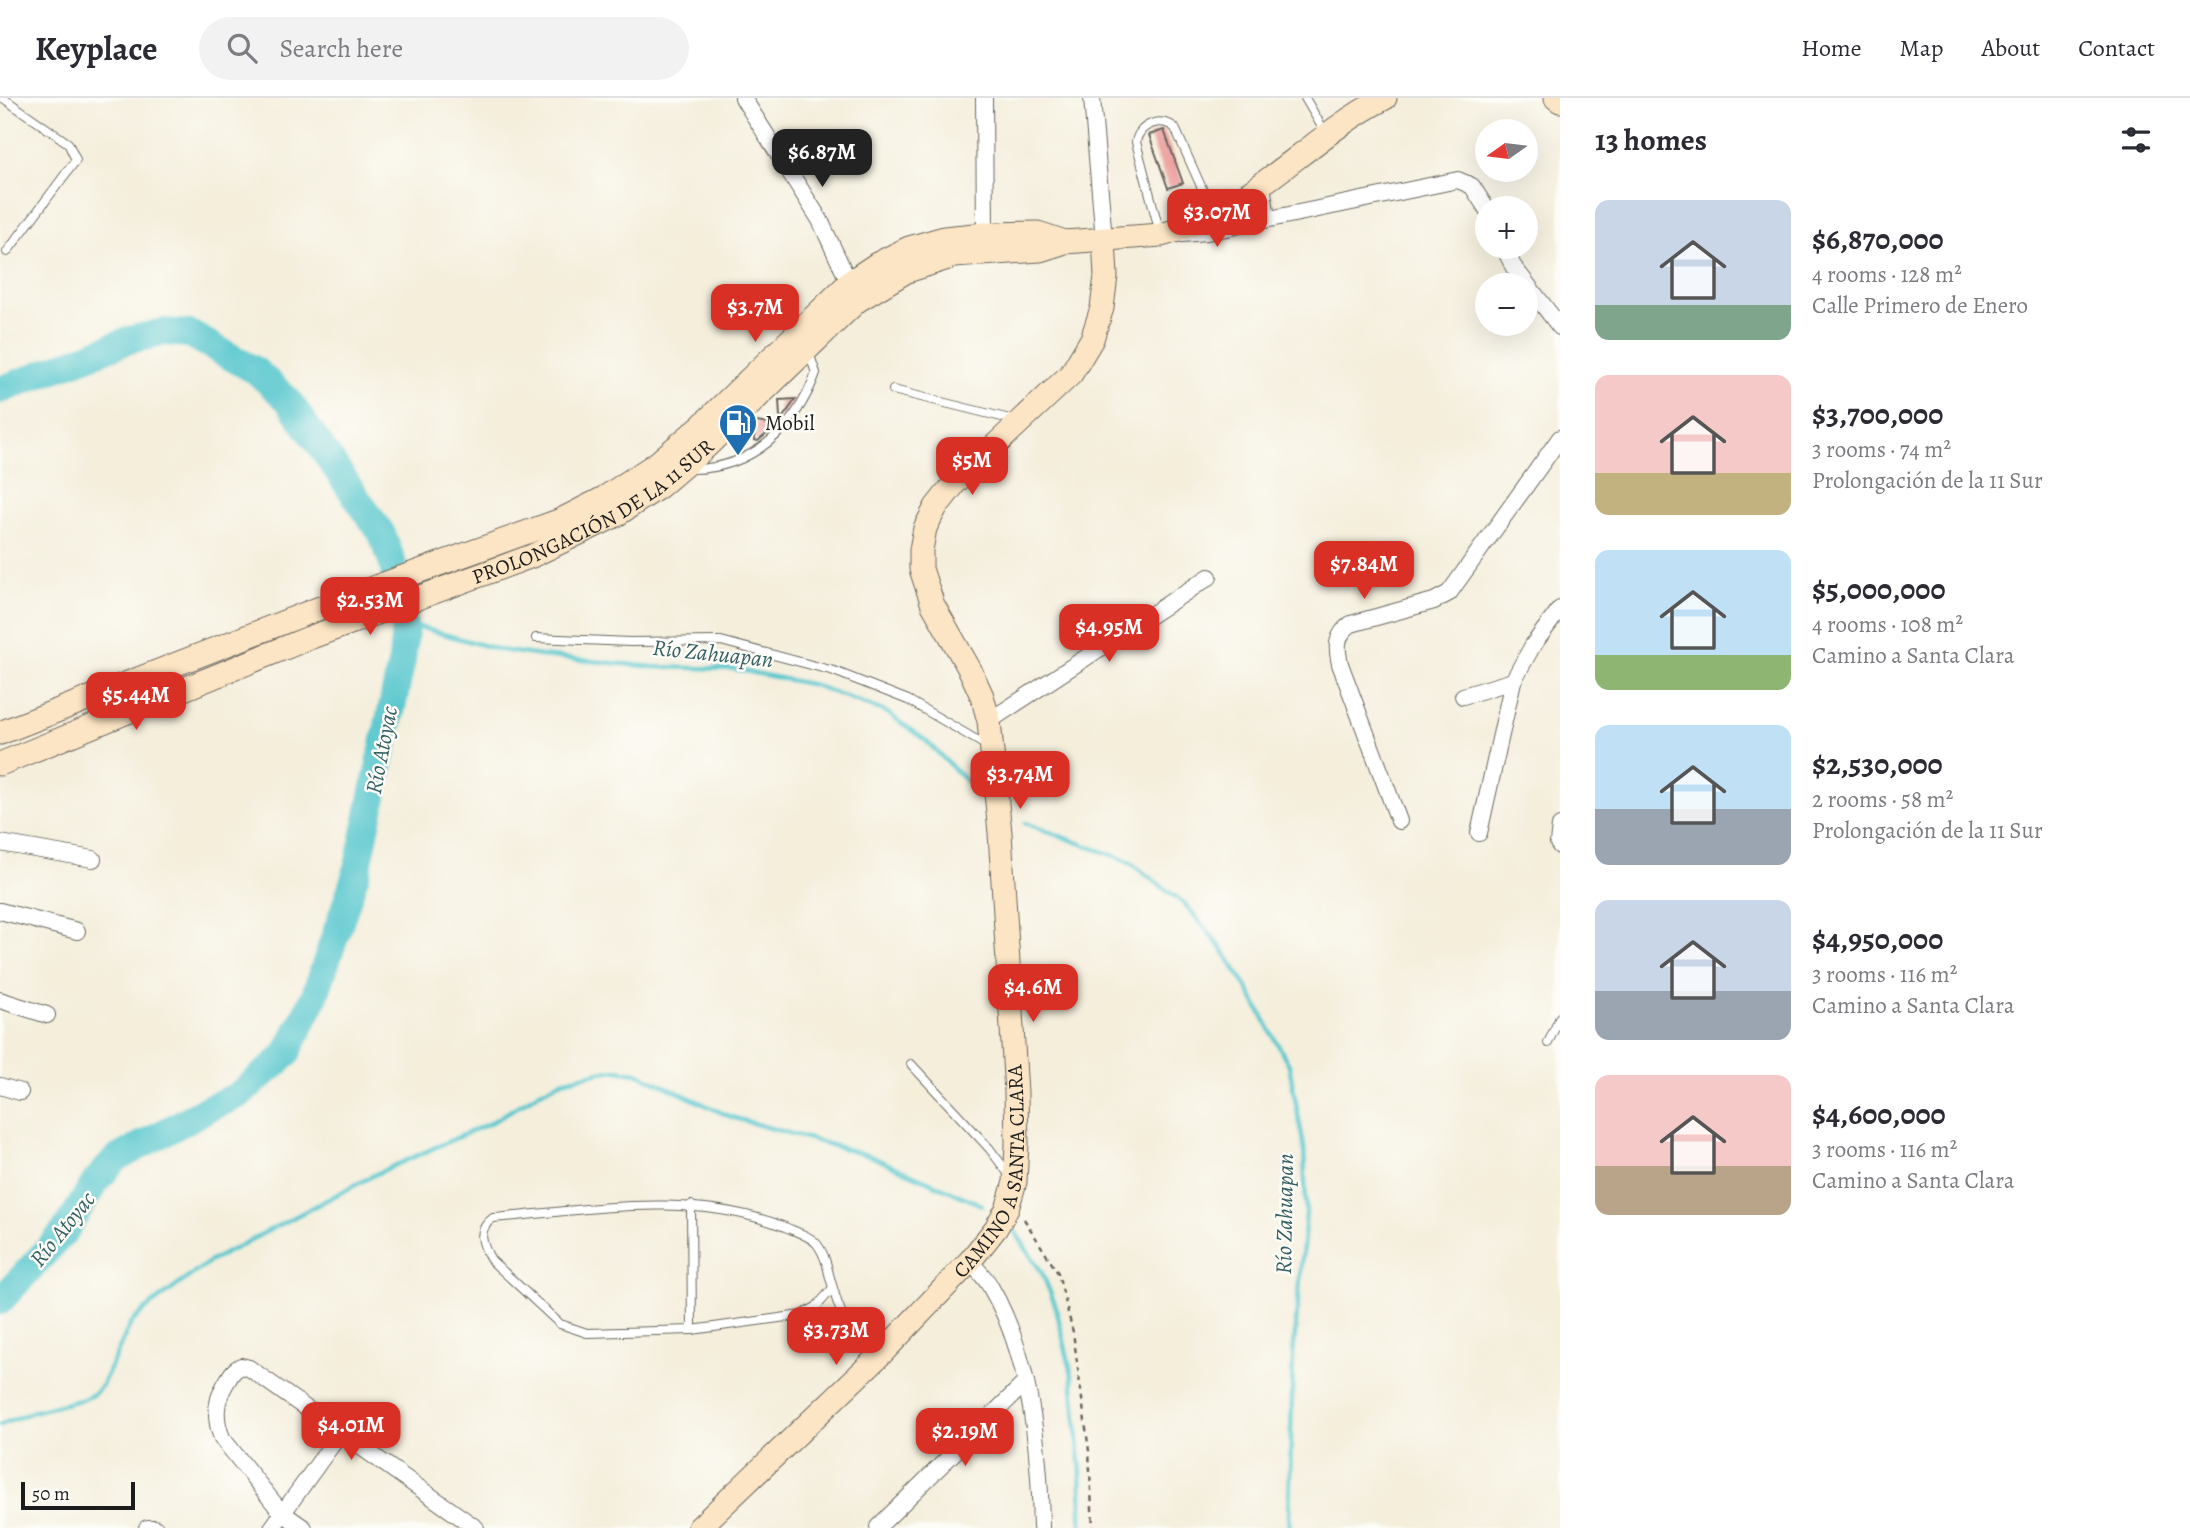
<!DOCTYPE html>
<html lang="en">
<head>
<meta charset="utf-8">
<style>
  :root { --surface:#fff; --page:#f2f2f3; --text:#2b2b33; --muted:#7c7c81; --line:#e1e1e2; --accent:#d93025 }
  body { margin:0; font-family:Alegreya,serif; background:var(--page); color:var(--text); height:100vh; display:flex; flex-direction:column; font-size:26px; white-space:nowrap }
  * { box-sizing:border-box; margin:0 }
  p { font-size:23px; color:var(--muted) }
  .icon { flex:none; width:38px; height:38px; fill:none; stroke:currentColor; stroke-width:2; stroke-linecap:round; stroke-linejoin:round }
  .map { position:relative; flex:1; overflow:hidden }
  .drawer { display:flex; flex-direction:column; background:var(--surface); width:630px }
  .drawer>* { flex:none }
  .needle { width:46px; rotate:256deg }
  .buttons { position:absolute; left:1475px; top:21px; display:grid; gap:14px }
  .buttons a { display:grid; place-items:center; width:63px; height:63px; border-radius:50%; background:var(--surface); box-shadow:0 7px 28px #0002; font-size:35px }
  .scale { position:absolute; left:21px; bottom:18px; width:114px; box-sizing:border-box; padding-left:7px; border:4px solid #1c1c1c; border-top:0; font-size:19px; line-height:24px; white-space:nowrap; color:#1c1c1c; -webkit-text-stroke:5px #fdfcf7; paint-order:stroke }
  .price { position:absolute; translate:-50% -60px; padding:0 16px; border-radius:14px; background:var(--accent); color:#fff; font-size:23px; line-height:46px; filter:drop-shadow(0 2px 4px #0008) }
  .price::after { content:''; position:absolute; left:50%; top:42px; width:21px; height:16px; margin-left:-10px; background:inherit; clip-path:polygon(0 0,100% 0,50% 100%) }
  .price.selected { background:#222; color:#fff }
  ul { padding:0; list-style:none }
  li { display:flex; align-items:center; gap:21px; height:175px; padding:0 35px }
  li span { display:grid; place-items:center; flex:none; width:196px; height:140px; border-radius:14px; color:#555 }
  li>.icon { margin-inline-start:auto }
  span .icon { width:84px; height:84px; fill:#fffc; stroke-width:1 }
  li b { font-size:30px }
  h2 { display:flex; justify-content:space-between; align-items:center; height:84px; padding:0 35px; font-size:30px }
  header { display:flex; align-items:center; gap:42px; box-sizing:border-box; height:98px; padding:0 35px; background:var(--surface); border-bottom:2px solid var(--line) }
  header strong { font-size:33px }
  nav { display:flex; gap:38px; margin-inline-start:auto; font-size:24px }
  .search { width:490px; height:63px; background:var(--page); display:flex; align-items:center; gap:18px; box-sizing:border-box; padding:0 24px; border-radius:38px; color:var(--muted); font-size:26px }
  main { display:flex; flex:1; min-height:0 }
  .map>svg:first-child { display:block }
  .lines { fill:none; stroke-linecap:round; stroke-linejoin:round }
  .stream { stroke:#59c7ce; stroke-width:4.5 }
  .river { stroke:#59c7ce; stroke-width:28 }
  .building { fill:#ea9895 }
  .lane-casing { stroke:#68665f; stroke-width:10 }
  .street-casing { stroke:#68665f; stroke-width:18 }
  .secondary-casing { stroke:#68665f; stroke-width:25 }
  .path { stroke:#68665f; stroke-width:2.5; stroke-dasharray:5 5; stroke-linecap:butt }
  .lane { stroke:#fff; stroke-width:8 }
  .street { stroke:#fff; stroke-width:16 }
  .secondary { stroke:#fce5c4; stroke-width:23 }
  .labels { text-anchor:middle; stroke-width:5; stroke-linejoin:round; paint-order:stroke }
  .poi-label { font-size:21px; fill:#1c1c1c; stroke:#fdfcf7; text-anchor:start }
  .street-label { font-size:21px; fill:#1c1c1c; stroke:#fdfcf7 }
  .water-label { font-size:23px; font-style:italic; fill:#346063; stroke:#fdfcf7 }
</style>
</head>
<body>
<header>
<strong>Keyplace</strong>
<div class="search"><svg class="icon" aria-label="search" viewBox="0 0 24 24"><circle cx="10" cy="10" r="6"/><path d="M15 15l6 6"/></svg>Search here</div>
<nav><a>Home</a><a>Map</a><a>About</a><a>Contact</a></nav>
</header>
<main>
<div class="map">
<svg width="1560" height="1430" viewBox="0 0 1560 1430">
  <rect width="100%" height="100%" fill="#fdfcf7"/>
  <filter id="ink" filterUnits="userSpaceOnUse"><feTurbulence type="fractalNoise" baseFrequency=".0143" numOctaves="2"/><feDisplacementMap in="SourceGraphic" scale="14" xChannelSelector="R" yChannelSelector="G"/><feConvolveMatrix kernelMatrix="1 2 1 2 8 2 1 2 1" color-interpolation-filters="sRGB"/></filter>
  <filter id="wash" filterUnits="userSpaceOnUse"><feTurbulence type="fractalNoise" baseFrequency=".00686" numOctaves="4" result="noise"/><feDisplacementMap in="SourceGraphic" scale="28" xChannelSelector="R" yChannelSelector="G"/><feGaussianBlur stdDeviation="1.57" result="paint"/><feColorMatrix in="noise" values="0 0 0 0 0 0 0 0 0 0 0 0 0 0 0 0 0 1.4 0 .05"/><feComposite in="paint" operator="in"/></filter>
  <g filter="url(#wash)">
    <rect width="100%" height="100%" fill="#f4eedb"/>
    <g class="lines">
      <!-- stream -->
      <g class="stream">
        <path d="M 404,525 L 500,552 L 541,558 L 654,569 L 734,571 L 814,587 L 886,614 L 925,642 L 984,701"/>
        <path d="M 1025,725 L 1128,763 L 1185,806 L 1222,851 L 1245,886 L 1289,967 L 1304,1049 L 1306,1116 L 1293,1257 L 1289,1418 L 1290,1430"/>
        <path d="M 1012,1129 L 1042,1175 L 1055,1206 L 1072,1277 L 1081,1375 L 1081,1430"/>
        <path d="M 0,1327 L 32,1314 L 84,1301 L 94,1296 L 102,1287 L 131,1225 L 147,1210 L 209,1164 L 378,1075 L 492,1024 L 542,993 L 562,983 L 600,974 L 617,972 L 637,975 L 731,1019 L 870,1058 L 982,1107"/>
      </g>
      <!-- river -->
      <path class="river" d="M 0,292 L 129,242 L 165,234 L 190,236 L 256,273 L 288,302 L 382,436 L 392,463 L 405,532 L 402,562 L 357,773 L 314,900 L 286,957 L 239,997 L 209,1010 L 116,1061 L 96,1083 L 65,1133 L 0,1203"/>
    </g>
    <g id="blocks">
      <!-- building -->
      <g class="building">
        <path d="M 1164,32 L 1183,85 L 1168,90 L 1149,37 Z"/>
        <path d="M 796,301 L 783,319 L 780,319 L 779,302 Z"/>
        <path d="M 756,324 L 775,327 L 775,329 L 758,343 L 754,342 Z"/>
      </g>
    </g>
  </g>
  <g filter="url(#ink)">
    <use href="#blocks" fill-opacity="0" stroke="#68665f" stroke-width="2"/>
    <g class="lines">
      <defs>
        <g id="lane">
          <path d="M 3,0 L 68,45 L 76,62 L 7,154"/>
          <path d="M 1305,0 L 1326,36"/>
          <path d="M 1160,135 L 1136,44 C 1139,26 1162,18 1175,30 L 1213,115"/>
          <path d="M 893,292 L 1018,323"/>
          <path d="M 690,371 C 751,372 796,330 816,275 L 808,252"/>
          <path d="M 536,540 L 630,544 L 721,543 L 834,573 L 908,602 L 987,648"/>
          <path d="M 1548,945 L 1560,919"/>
          <path d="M 911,966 L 989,1050 L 1011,1079"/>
          <path d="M 691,1107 L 692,1232"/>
          <path d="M 833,1190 L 816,1209 L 801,1217 L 692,1232 L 587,1235 L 560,1226 L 491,1162 C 482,1146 476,1132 493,1120 C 590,1112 691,1092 785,1129 C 796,1134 809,1137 817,1146 C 824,1155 827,1166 829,1176 C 841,1218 842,1228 879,1254"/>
        </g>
        <g id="street">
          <path d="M 743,0 L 820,122 L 852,191"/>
          <path d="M 984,0 L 985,136"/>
          <path d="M 1092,0 L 1104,142"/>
          <path d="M 1262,88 L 1267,120"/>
          <path d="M 1182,136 L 1207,134 L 1458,82 L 1472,88 L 1488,113"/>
          <path d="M 1504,149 L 1513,168 L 1560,229"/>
          <path d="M 1463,598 L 1513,583"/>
          <path d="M 989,623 L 1209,479"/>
          <path d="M 1399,723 L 1340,566 C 1336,548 1336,537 1351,526 L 1434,503 L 1449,495 L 1560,340"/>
          <path d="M 1560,728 L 1558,745 L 1560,748"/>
          <path d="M 1479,735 L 1513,583 L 1533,547 L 1560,511"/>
          <path d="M 0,745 L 93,761"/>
          <path d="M 0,813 L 77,833"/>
          <path d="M 0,902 L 47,917"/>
          <path d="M 0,988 L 20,994"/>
          <path d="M 970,1163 C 976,1171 985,1179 990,1188 C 1030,1256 1040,1353 1041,1430"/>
          <path d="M 878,1429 L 1026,1284"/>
          <path d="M 147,1430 L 155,1430"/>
          <path d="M 272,1430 L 341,1334"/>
          <path d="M 304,1430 L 281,1414 L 222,1340 C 214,1320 215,1303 226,1285 C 231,1277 233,1272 241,1268 L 249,1270 L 476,1430"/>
        </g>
        <g id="secondary">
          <path d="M 1556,0 L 1560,3"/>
          <path d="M 0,635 L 356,496 L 561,422 L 604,400 L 656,366 L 702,327 L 850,184 L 877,166 L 909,150 L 944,140 L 985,136 L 1038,135 L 1065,144"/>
          <path id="s1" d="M 0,666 L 309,540 L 532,458 L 615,418 L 659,389 L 707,348 L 857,203 L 907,173 L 954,158 L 1040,152 L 1065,144 L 1161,137 C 1250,115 1306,40 1385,0"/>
          <path id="s2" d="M 699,1430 L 881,1256 L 970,1163 L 996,1130 L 1007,1111 L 1015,1084 L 1017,1046 L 1016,995 L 1000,735 L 989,623 L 982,598 L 970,572 L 933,507 L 921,471 L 921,452 L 925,430 L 936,409 L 955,385 L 1071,276 L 1092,241 L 1102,210 L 1106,178 L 1104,142"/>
        </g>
      </defs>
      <!-- lane casing -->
      <use href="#lane" class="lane-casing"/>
      <!-- street casing -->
      <use href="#street" class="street-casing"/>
      <!-- secondary casing -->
      <use href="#secondary" class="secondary-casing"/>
      <!-- path -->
      <path class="path" d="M 1024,1121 L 1058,1175 L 1073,1234 L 1089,1353 L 1093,1430"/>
      <!-- lane -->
      <use href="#lane" class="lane"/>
      <!-- street -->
      <use href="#street" class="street"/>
      <!-- secondary -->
      <use href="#secondary" class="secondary"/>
    </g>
  </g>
  <!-- icons -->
  <defs>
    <symbol id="fuel-pin" viewBox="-11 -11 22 30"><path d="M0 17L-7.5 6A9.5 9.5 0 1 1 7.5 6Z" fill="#1f6fb2" stroke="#fdfcf7"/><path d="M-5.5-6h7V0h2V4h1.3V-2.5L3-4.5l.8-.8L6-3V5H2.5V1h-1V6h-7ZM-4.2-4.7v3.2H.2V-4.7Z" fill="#fff"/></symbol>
  </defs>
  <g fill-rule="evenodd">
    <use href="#fuel-pin" x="716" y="303" width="44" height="60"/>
  </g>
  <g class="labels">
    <!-- poi labels -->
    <g class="poi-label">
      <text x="765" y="332">Mobil</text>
    </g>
    <!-- street labels -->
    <g class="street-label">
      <text dy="7" stroke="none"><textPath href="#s1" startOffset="646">PROLONGACIÓN DE LA 11 SUR</textPath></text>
      <text dy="7" stroke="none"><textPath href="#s2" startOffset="476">CAMINO A SANTA CLARA</textPath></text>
    </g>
    <!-- water labels -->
    <g class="water-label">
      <text transform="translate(713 555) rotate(6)" y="8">Río Zahuapan</text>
      <text transform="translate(381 652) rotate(-79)" y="8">Río Atoyac</text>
      <text transform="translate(1284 1116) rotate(-89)" y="8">Río Zahuapan</text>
      <text transform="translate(62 1131) rotate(-51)" y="8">Río Atoyac</text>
    </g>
  </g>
</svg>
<div class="buttons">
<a><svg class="needle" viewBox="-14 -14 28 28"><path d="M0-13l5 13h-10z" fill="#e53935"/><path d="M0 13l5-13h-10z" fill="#7c7c81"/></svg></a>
<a>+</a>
<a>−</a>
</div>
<div class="scale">50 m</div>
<b class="price selected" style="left:822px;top:91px">$6.87M</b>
<b class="price" style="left:1217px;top:151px">$3.07M</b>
<b class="price" style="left:755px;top:246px">$3.7M</b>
<b class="price" style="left:972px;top:399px">$5M</b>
<b class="price" style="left:1364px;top:503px">$7.84M</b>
<b class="price" style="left:370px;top:539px">$2.53M</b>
<b class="price" style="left:1109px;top:566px">$4.95M</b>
<b class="price" style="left:136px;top:634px">$5.44M</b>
<b class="price" style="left:1020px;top:713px">$3.74M</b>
<b class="price" style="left:1033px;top:926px">$4.6M</b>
<b class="price" style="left:836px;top:1269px">$3.73M</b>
<b class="price" style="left:351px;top:1364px">$4.01M</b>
<b class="price" style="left:965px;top:1370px">$2.19M</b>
</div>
<section class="drawer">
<h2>13 homes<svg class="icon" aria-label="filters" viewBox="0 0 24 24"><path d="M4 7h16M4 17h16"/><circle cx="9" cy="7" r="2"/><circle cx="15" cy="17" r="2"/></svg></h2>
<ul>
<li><span style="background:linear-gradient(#c9d6e8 75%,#7fa58c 0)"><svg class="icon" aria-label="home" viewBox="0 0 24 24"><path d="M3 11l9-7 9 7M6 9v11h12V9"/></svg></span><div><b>$6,870,000</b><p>4 rooms · 128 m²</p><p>Calle Primero de Enero</p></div></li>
<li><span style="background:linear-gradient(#f6c9c9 70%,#c2b280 0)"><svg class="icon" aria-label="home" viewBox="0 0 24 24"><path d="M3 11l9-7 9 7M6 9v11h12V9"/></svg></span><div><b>$3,700,000</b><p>3 rooms · 74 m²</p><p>Prolongación de la 11 Sur</p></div></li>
<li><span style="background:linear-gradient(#bfe0f5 75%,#8fb573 0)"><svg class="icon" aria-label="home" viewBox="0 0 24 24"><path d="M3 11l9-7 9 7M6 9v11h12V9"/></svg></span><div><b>$5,000,000</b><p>4 rooms · 108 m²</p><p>Camino a Santa Clara</p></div></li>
<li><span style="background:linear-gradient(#bfe0f5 60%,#9aa5b1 0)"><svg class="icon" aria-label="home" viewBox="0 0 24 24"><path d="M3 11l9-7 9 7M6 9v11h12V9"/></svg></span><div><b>$2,530,000</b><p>2 rooms · 58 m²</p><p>Prolongación de la 11 Sur</p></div></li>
<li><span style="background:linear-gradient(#c9d6e8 65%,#9aa5b1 0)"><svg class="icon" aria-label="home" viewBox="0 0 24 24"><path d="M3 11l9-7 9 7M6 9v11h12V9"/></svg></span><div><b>$4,950,000</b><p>3 rooms · 116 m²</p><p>Camino a Santa Clara</p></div></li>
<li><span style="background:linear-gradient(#f6c9c9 65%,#b9a48a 0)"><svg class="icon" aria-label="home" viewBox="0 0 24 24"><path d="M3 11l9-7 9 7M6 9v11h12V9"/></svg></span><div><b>$4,600,000</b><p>3 rooms · 116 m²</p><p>Camino a Santa Clara</p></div></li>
</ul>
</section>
</main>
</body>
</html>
